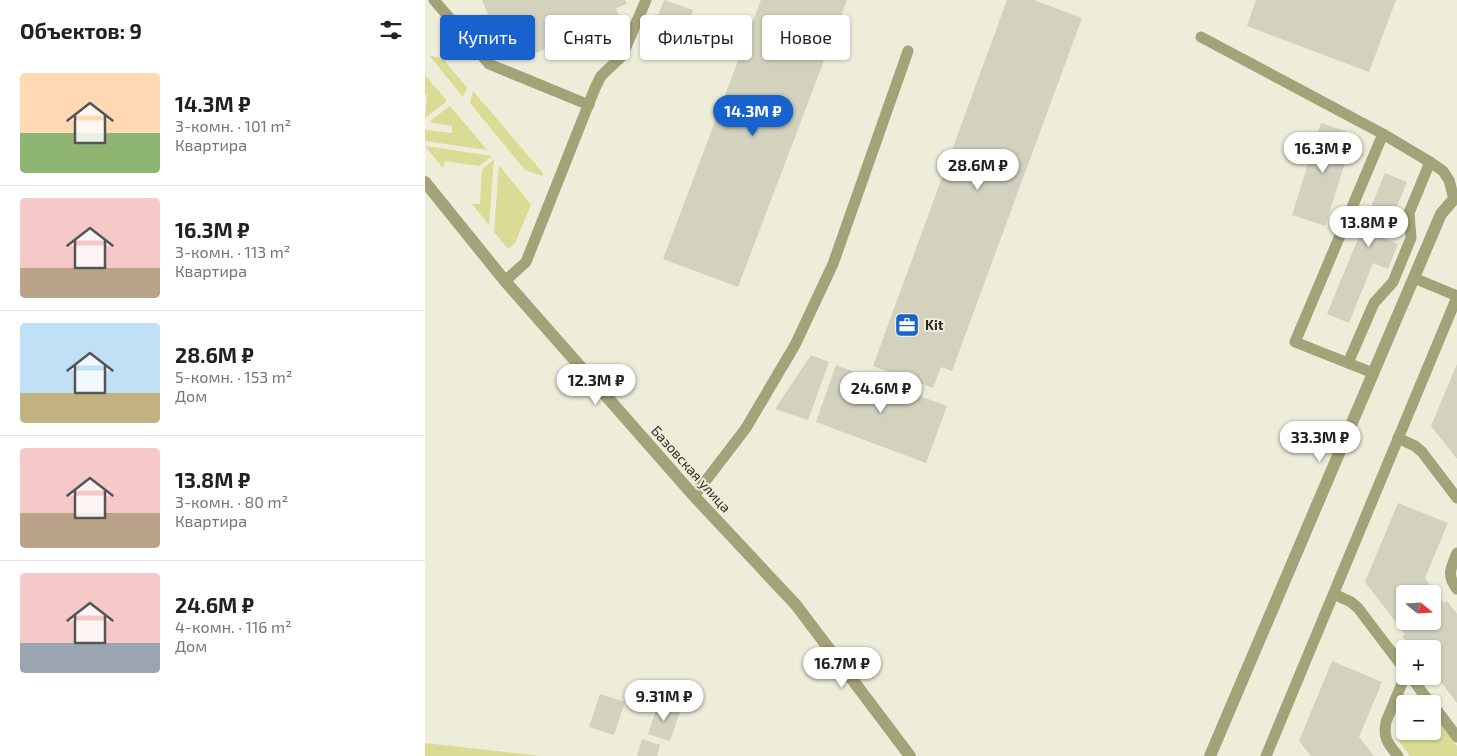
<!DOCTYPE html>
<html lang="ru">
<head>
<meta charset="utf-8">
<style>
  :root { --surface:#fff; --page:#f6f6f6; --text:#202124; --muted:#757577; --line:#e0e0e0; --accent:#1862cd }
  body { margin:0; font-family:"Exo 2",sans-serif; background:var(--page); color:var(--text); height:100vh; display:flex; flex-direction:column; font-size:19px; white-space:nowrap }
  * { box-sizing:border-box; margin:0 }
  p { font-size:16px; color:var(--muted) }
  .icon { flex:none; width:28px; height:28px; fill:none; stroke:currentColor; stroke-width:2; stroke-linecap:round; stroke-linejoin:round }
  .map { position:relative; flex:1; overflow:hidden }
  .panel { display:flex; flex-direction:column; background:var(--surface); width:425px }
  .panel>* { flex:none }
  .hud { position:absolute; left:15px; top:15px; width:475px; height:45px; display:flex; gap:10px }
  .needle { width:32px; rotate:108deg }
  .buttons { position:absolute; left:971px; top:585px; display:grid; gap:10px }
  .buttons a { display:grid; place-items:center; width:45px; height:45px; border-radius:5px; background:var(--surface); box-shadow:0 1px 4px #0004; font-size:25px }
  .price { position:absolute; translate:-50% -42px; padding:0 11px; border-radius:18px; background:#fff; color:#222; font-size:16px; line-height:32px; filter:drop-shadow(0 1px 2px #0008) }
  .price::after { content:''; position:absolute; left:50%; top:30px; width:15px; height:11px; margin-left:-8px; background:inherit; clip-path:polygon(0 0,100% 0,50% 100%) }
  .price.selected { background:var(--accent); color:#fff }
  ul { padding:0; list-style:none }
  li { display:flex; align-items:center; gap:15px; height:125px; padding:0 20px }
  li+li { border-top:1px solid var(--line) }
  li span { display:grid; place-items:center; flex:none; width:140px; height:100px; border-radius:5px; color:#555 }
  li>.icon { margin-inline-start:auto }
  span .icon { width:60px; height:60px; fill:#fffc; stroke-width:1 }
  li b { font-size:21px }
  h2 { display:flex; justify-content:space-between; align-items:center; height:60px; padding:0 20px; font-size:21px }
  .tag { padding:0 18px; border-radius:5px; background:var(--surface); box-shadow:0 1px 4px #0004; font-size:18px; line-height:45px }
  .tag.selected { background:var(--accent); color:#fff }
  main { display:flex; flex:1; min-height:0 }
  .map>svg:first-child { display:block }
  .green { fill:#dadb95 }
  .building { fill:#d2d2bf; fill-rule:evenodd }
  .lines { fill:none; stroke-linecap:round; stroke-linejoin:round }
  .service { stroke:#a2a379; stroke-width:11 }
  .minor { stroke:#a2a379; stroke-width:12 }
  .labels { text-anchor:middle; stroke-width:4; stroke-linejoin:round; paint-order:stroke }
  .poi-label { font-size:14px; font-weight:bold; fill:#2b2b24; stroke:#ededda; text-anchor:start }
  .street-label { font-size:14px; fill:#2b2b24; stroke:#ededda }
</style>
</head>
<body>
<main>
<section class="panel">
<h2>Объектов: 9<svg class="icon" aria-label="filters" viewBox="0 0 24 24"><path d="M4 7h16M4 17h16"/><circle cx="9" cy="7" r="2"/><circle cx="15" cy="17" r="2"/></svg></h2>
<ul>
<li><span style="background:linear-gradient(#ffd9b3 60%,#8fb573 0)"><svg class="icon" aria-label="home" viewBox="0 0 24 24"><path d="M3 11l9-7 9 7M6 9v11h12V9"/></svg></span><div><b>14.3M ₽</b><p>3-комн. · 101 m²</p><p>Квартира</p></div></li>
<li><span style="background:linear-gradient(#f6c9c9 70%,#b9a48a 0)"><svg class="icon" aria-label="home" viewBox="0 0 24 24"><path d="M3 11l9-7 9 7M6 9v11h12V9"/></svg></span><div><b>16.3M ₽</b><p>3-комн. · 113 m²</p><p>Квартира</p></div></li>
<li><span style="background:linear-gradient(#bfe0f5 70%,#c2b280 0)"><svg class="icon" aria-label="home" viewBox="0 0 24 24"><path d="M3 11l9-7 9 7M6 9v11h12V9"/></svg></span><div><b>28.6M ₽</b><p>5-комн. · 153 m²</p><p>Дом</p></div></li>
<li><span style="background:linear-gradient(#f6c9c9 65%,#b9a48a 0)"><svg class="icon" aria-label="home" viewBox="0 0 24 24"><path d="M3 11l9-7 9 7M6 9v11h12V9"/></svg></span><div><b>13.8M ₽</b><p>3-комн. · 80 m²</p><p>Квартира</p></div></li>
<li><span style="background:linear-gradient(#f6c9c9 70%,#9aa5b1 0)"><svg class="icon" aria-label="home" viewBox="0 0 24 24"><path d="M3 11l9-7 9 7M6 9v11h12V9"/></svg></span><div><b>24.6M ₽</b><p>4-комн. · 116 m²</p><p>Дом</p></div></li>
</ul>
</section>
<div class="map">
<svg width="1032" height="756" viewBox="0 0 1032 756">
  <rect width="100%" height="100%" fill="#ededda"/>
  <!-- green -->
  <g class="green">
    <path d="M 4,55 L 19,60 L 42,88 L 38,97 Z"/>
    <path d="M 0,75 L 22,101 L 0,118 L 2,95 L 0,95 Z"/>
    <path d="M 48,91 L 118,173 L 117,176 L 100,170 L 45,103 Z"/>
    <path d="M 25,106 L 62,150 L 0,141 L 0,130 L 27,133 L 27,126 L 4,122 Z"/>
    <path d="M 0,146 L 67,156 L 54,166 L 20,161 L 18,168 Z"/>
    <path d="M 69,159 L 64,225 L 47,204 L 55,204 L 57,170 Z"/>
    <path d="M 74,165 L 106,205 L 90,243 L 83,249 L 69,232 Z"/>
    <path d="M 1008,714 L 1032,746 L 1032,756 L 985,756 L 971,737 L 980,715 L 980,731 L 1008,731 Z"/>
    <path d="M 0,743 L 116,756 L 0,756 Z"/>
  </g>
  <!-- building -->
  <g class="building">
    <path d="M 57,0 L 200,0 L 202,4 L 191,8 L 195,17 L 111,53 L 82,41 L 73,21 L 67,24 Z"/>
    <path d="M 239,0 L 268,10 L 259,34 L 230,23 Z"/>
    <path d="M 336,0 L 422,0 L 313,287 L 238,259 Z"/>
    <path d="M 582,0 L 609,0 L 657,18 L 527,371 L 516,367 L 508,388 L 448,366 Z"/>
    <path d="M 831,0 L 971,0 L 944,72 L 822,26 Z"/>
    <path d="M 896,123 L 929,134 L 900,226 L 867,215 Z"/>
    <path d="M 960,173 L 982,182 L 959,238 L 973,244 L 963,269 L 948,263 L 924,323 L 902,314 Z"/>
    <path d="M 386,355 L 404,362 L 383,420 L 350,409 Z"/>
    <path d="M 1032,364 L 1032,459 L 1006,426 Z"/>
    <path d="M 411,365 L 522,406 L 501,463 L 391,422 Z"/>
    <path d="M 973,503 L 1023,523 L 1000,578 L 1019,603 L 1022,601 L 1032,614 L 1032,703 L 1016,682 L 1014,684 L 1008,676 L 1008,649 L 987,649 L 977,636 L 980,634 L 940,582 ZM 980,594 L 1008,594 L 1008,621 L 980,621 Z"/>
    <path d="M 907,661 L 957,682 L 934,737 L 949,756 L 886,756 L 874,741 Z"/>
    <path d="M 175,694 L 200,702 L 189,735 L 164,727 Z"/>
    <path d="M 233,704 L 255,711 L 245,741 L 223,734 Z"/>
    <path d="M 217,739 L 235,745 L 232,756 L 212,756 Z"/>
  </g>
  <g class="lines">
    <!-- service -->
    <g class="service">
      <path d="M 9,0 L 64,64 L 164,105"/>
      <path d="M 776,37 L 958,134 L 1005,162 L 1018,171 L 1024,180 L 1029,199"/>
      <path d="M 989,278 L 1032,296"/>
      <path d="M 80,281 L 101,262 L 170,88 L 176,76 L 197,56 L 221,0"/>
      <path d="M 923,363 L 949,303 L 968,282 L 986,238 L 984,213 L 1005,162"/>
      <path d="M 948,373 L 870,342 L 958,134"/>
      <path d="M 973,438 L 990,446 L 997,452 L 1032,498"/>
      <path d="M 269,496 L 321,428 L 370,345 L 408,264 L 483,51"/>
      <path d="M 1032,553 C 1026,568 1021,575 1032,589"/>
      <path d="M 909,594 L 926,602 L 933,608 L 980,670"/>
      <path d="M 985,676 L 1006,704"/>
      <path d="M 1008,705 L 1032,737"/>
      <path d="M 841,756 L 1032,297"/>
      <path d="M 973,756 C 963,743 958,739 961,722 L 980,676"/>
    </g>
    <!-- minor -->
    <g class="minor">
      <path d="M 0,182 L 80,281 L 269,496 L 371,605 L 485,756"/>
      <path d="M 785,756 L 1016,214 L 1029,199 L 1032,198"/>
    </g>
  </g>
  <!-- icons -->
  <defs>
    <symbol id="office-square" viewBox="-11 -11 22 22"><rect x="-9" y="-9" width="18" height="18" rx="4" fill="#1862cd" stroke="#ededda"/><path d="M-6-3h4V-5.5h4V-3h4V5H-6ZM-1-4.5V-3h2v-1.5ZM-6 0V1H6V0Z" fill="#fff"/></symbol>
  </defs>
  <g fill-rule="evenodd">
    <use href="#office-square" x="468" y="311" width="28" height="28"/>
  </g>
  <g class="labels">
    <!-- poi labels -->
    <g class="poi-label">
      <text x="500" y="330">Kit</text>
    </g>
    <!-- street labels -->
    <g class="street-label">
      <text transform="translate(266 469) rotate(48)" y="5">Базовская улица</text>
    </g>
  </g>
</svg>
<div class="buttons">
<a><svg class="needle" viewBox="-14 -14 28 28"><path d="M0-13l5 13h-10z" fill="#e53935"/><path d="M0 13l5-13h-10z" fill="#757577"/></svg></a>
<a>+</a>
<a>−</a>
</div>
<b class="price selected" style="left:328px;top:137px">14.3M ₽</b>
<b class="price" style="left:898px;top:174px">16.3M ₽</b>
<b class="price" style="left:553px;top:191px">28.6M ₽</b>
<b class="price" style="left:944px;top:248px">13.8M ₽</b>
<b class="price" style="left:171px;top:406px">12.3M ₽</b>
<b class="price" style="left:456px;top:414px">24.6M ₽</b>
<b class="price" style="left:895px;top:463px">33.3M ₽</b>
<b class="price" style="left:417px;top:689px">16.7M ₽</b>
<b class="price" style="left:239px;top:722px">9.31M ₽</b>
<div class="hud">
<a class="tag selected">Купить</a>
<a class="tag">Снять</a>
<a class="tag">Фильтры</a>
<a class="tag">Новое</a>
</div>
</div>
</main>
</body>
</html>
